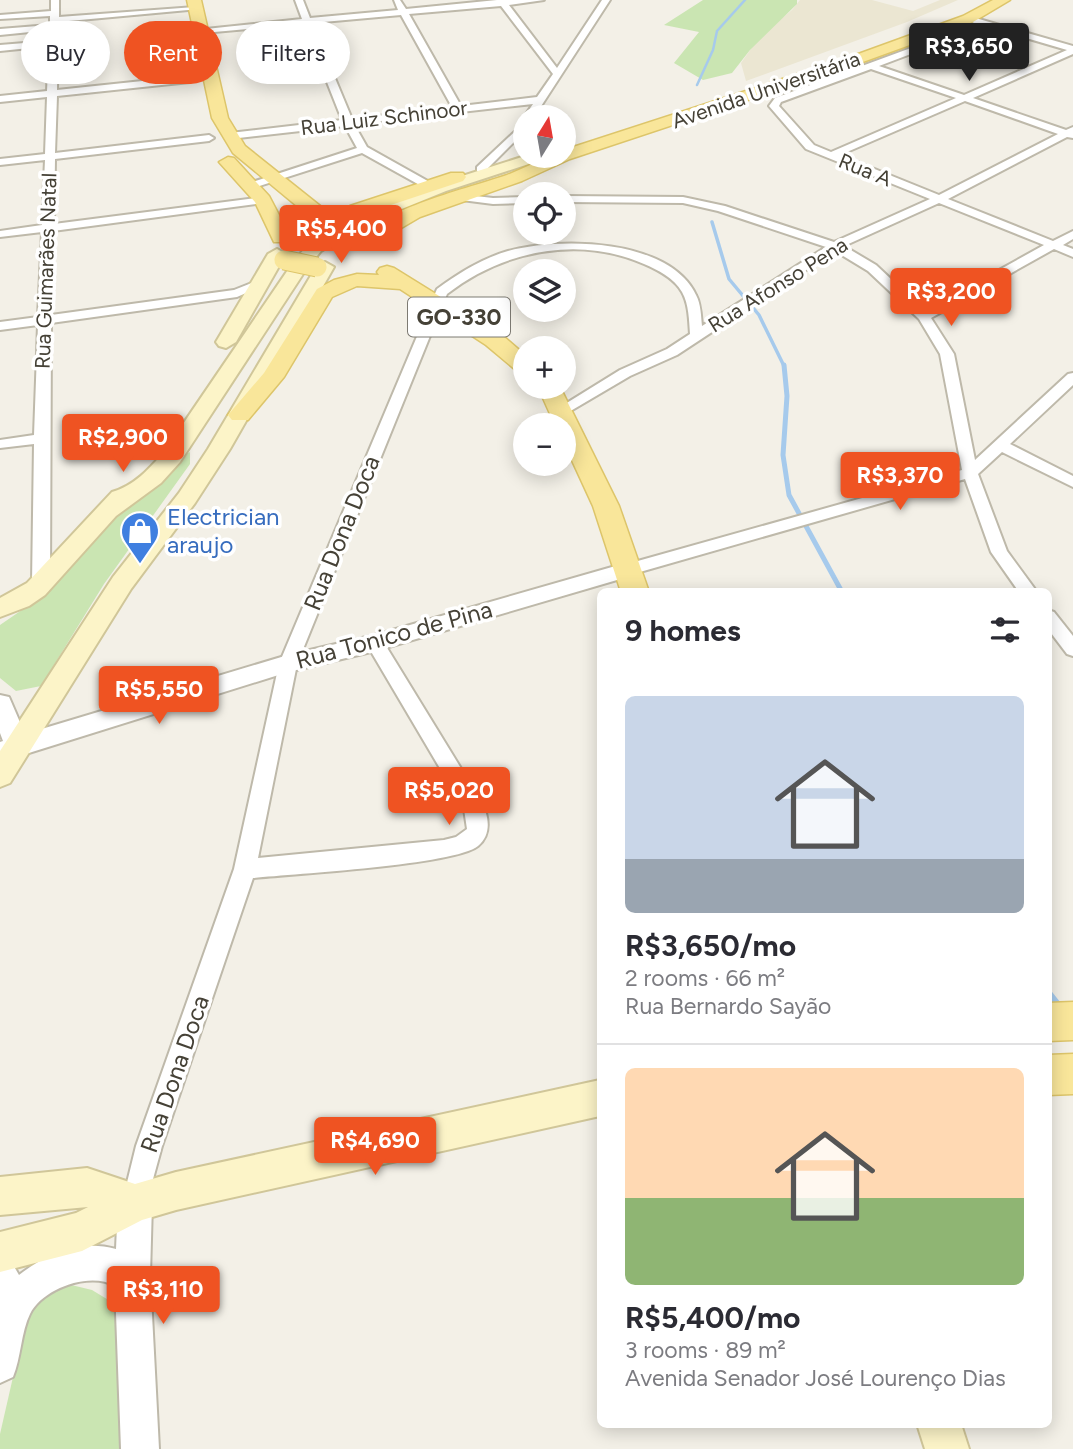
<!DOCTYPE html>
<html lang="en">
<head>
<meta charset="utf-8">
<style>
  :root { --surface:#fff; --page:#f7f7f7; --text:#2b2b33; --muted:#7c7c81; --line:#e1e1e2; --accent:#ef5322 }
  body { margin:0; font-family:Figtree,sans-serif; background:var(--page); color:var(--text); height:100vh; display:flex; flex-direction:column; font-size:26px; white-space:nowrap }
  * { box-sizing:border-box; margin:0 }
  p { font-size:23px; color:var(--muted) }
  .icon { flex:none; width:38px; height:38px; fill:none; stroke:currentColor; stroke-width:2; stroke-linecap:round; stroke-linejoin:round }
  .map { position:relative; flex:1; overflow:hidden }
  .side { position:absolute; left:597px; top:588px; width:455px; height:840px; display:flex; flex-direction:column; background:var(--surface); border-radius:10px; box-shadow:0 4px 18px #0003 }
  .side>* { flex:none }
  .banner { position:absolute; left:21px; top:21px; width:471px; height:63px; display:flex; gap:14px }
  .needle { width:46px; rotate:11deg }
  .tools { position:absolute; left:513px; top:105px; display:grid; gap:14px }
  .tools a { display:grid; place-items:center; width:63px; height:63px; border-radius:50%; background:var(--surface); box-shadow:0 4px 18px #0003; font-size:35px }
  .price { position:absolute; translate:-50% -60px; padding:0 16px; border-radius:7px; background:var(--accent); color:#fff; font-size:23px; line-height:46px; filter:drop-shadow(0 2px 4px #0008) }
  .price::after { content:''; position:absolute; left:50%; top:42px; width:21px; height:16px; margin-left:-10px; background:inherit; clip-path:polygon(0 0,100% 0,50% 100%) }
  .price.selected { background:#222; color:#fff }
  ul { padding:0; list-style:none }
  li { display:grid; align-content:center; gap:14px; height:371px; padding:0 28px }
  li+li { border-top:2px solid var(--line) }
  li span { display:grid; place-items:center; height:217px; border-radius:10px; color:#555 }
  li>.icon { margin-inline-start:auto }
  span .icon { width:126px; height:126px; fill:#fffc; stroke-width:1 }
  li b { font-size:30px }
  h2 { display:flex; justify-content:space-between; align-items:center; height:84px; padding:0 28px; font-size:30px }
  .tag { padding:0 24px; border-radius:32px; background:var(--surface); box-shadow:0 4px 18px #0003; font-size:24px; line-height:63px }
  .tag.selected { background:var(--accent); color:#fff }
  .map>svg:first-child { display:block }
  .education { fill:#ebe6d2 }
  .green { fill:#cae5b2 }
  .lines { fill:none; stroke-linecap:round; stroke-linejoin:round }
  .stream-far3 { stroke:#a6caec; stroke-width:2.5 }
  .stream-far2 { stroke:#a6caec; stroke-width:3.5 }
  .stream-far1 { stroke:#a6caec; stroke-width:5 }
  .stream { stroke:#a6caec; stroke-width:9 }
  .minor-casing { stroke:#beb9aa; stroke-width:4 }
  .tertiary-casing { stroke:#beb9aa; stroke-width:4 }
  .secondary-casing { stroke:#d0c699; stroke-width:4 }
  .primary-casing { stroke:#ddc56a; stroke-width:3 }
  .minor { fill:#fff; fill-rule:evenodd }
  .tertiary { fill:#fff; fill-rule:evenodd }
  .secondary { fill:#fcf4c8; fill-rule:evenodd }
  .primary { fill:#f9e69a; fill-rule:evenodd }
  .primary-bridge-casing { stroke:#ddc56a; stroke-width:21; stroke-linecap:butt }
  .primary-bridge { stroke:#f9e69a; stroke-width:19 }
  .labels { text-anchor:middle; stroke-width:7; stroke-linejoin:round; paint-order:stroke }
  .far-street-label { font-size:21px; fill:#454136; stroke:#fff }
  .shield { fill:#fff; stroke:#7d7a72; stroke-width:2 }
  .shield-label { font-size:23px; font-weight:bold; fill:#454136 }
  .shop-label { font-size:24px; fill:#366cbe; stroke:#fff; text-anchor:start }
  .street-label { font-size:24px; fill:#454136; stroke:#fff }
</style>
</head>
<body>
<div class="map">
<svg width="1073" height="1449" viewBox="0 0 1073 1449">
  <rect width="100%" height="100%" fill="#f3f0e7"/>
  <!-- education -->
  <path class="education" d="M 800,0 L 872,0 L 913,11 L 940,0 L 958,0 L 907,22 L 746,81 L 741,63 L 760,36 L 792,10 Z"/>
  <!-- green -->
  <g class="green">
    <path d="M 703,0 L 797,0 L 797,4 L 750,50 L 732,73 L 703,80 L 674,63 L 699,32 L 664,25 Z"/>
    <path d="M 190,452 L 190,464 L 104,584 L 41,686 L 16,691 L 0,678 L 0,625 L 51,590 L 110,520 L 128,508 L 175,461 Z"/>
    <path d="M 59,1282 L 92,1290 L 120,1307 L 123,1449 L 0,1449 L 0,1434 L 29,1307 Z"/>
  </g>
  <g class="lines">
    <!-- stream-far3 -->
    <path class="stream-far3" d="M 697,85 L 713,50 L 717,31 L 745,0"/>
    <!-- stream-far2 -->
    <path class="stream-far2" d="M 712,222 L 729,279 L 759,315 L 784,366"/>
    <!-- stream-far1 -->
    <path class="stream-far1" d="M 784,365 L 787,396 L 783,455 L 789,495 L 842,592"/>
    <!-- stream -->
    <path class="stream" d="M 1048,994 L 1060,1009"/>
    <defs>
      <g id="minor">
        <path d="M 51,0 L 59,0 L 59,17 L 195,7 L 199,9 L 58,22 L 57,90 L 190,76 L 195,79 L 190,82 L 57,96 L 55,153 L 209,135 L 214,138 L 209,141 L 55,159 L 54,224 L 263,197 L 269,200 L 263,203 L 53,231 L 51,315 L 234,290 L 262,279 L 268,283 L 237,297 L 51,323 L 50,584 L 41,590 L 32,584 L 34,444 L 0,448 L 0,440 L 34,435 L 38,325 L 0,330 L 0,322 L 38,317 L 42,232 L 0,237 L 0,231 L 42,225 L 45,160 L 0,165 L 0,159 L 45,154 L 47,97 L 0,102 L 0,96 L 47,91 L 49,46 L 0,51 L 0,45 L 49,41 L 50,30 L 0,35 L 0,29 L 50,25 L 50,16 L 0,19 L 0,15 L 51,11 Z"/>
        <path d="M 295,0 L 303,0 L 310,18 L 398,10 L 394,0 L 400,0 L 406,9 L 497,0 L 544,0 L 509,5 L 557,68 L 602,0 L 610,0 L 534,117 L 524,117 L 533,104 L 354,124 L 367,147 L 433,184 L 433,188 L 425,188 L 362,153 L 250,189 L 246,188 L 246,184 L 357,148 L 345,126 L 230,139 L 225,136 L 230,133 L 342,120 L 304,24 L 181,35 L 177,32 L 302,19 ZM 501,6 L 553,74 L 537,97 L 461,106 L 409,14 ZM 401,15 L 452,107 L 352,119 L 312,23 Z"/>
        <path d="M 972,17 L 1073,46 L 1073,54 L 973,98 L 1066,130 L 1073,127 L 1073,138 L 1067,137 L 948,199 L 1053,241 L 1073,231 L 1073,239 L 1063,245 L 1073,249 L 1073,257 L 1054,249 L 931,318 L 954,354 L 975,460 L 1068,374 L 1073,373 L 1073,385 L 1010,444 L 1073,476 L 1073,487 L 1002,452 L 978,474 L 1007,551 L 1037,592 L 1019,592 L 991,552 L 965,479 L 626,576 L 618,570 L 620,566 L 962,470 L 940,354 L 919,319 L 868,271 L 835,251 L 677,355 L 630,376 L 562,416 L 555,412 L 557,409 L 620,370 L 667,349 L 690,334 C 689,321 689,304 682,292 C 674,278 658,270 644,264 C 578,235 502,251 447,294 L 297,664 L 258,858 L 444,840 L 456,837 L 467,829 L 464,809 L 366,643 L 369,638 L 381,638 L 481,801 C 489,816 492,834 478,846 C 455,865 292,874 253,878 L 162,1146 L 144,1212 L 135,1216 L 126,1212 L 122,1203 L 136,1146 L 234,869 L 279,664 L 437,289 C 459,273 481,259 508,251 C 559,237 669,238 696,295 C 701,304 701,316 702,326 L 826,247 L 718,211 L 683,203 L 564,202 L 564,196 L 683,197 L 725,206 L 834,242 L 930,199 L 806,149 L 769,106 L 775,98 L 976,24 L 968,20 ZM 985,26 L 1067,50 L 964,95 L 879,66 ZM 871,69 L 956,98 L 831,152 L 814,145 L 779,106 L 781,102 ZM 965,101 L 1058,134 L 939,195 L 840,155 ZM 939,203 L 1044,245 L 925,311 L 876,265 L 844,246 Z"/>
        <path d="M 525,122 L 525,131 L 485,171 L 477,171 L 477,167 Z"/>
        <path d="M 458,194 L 493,198 L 525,197 L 525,203 L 493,204 L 454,199 L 452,197 Z"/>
        <path d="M 1048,610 L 1054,612 L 1073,636 L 1073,656 L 1067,654 L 1048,629 Z"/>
      </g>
      <g id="tertiary">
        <path d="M 626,563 L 634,565 L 637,570 L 634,575 L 375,651 L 288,672 L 0,762 L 0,742 L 3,741 L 0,733 L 0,695 L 9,697 L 25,734 L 288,655 L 375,635 Z"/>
        <path d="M 135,1186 L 147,1191 L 152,1203 L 150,1276 L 159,1449 L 121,1449 L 115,1286 C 90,1271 42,1289 30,1314 C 21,1332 21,1358 13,1377 L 0,1383 L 0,1257 L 12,1263 L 19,1275 C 47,1253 80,1239 116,1249 L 118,1203 L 123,1191 Z"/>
      </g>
      <g id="secondary">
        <path d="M 525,156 L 547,156 L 544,159 L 446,191 L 367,223 L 321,251 L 305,271 L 180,462 L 161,483 L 116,516 L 45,595 L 29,606 L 0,617 L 0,598 L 27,583 L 112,492 C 134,486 149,469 164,452 L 292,264 L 309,243 L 355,215 L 434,185 Z"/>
        <path d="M 277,249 L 286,254 L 236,342 L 226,348 L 219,346 L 216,342 L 268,254 Z"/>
        <path d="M 325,262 L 334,267 L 230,449 L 195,503 L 131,589 L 10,783 L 0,787 L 0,751 L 113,577 L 179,493 L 208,449 L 316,267 Z"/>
        <path d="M 600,1080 L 600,1116 L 176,1210 L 142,1220 L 82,1251 L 0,1272 L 0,1232 L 76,1213 L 88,1207 L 0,1215 L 0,1177 L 87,1168 L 135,1184 L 176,1172 Z"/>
        <path d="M 917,1424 L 961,1424 L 969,1449 L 925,1449 Z"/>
      </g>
      <g id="primary">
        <path d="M 187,0 L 201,0 L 228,118 L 245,146 L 324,209 L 328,216 L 350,206 L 451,173 L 463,173 L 466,177 L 463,181 L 364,214 L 333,228 L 315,229 L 309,216 L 233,153 L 212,118 Z"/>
        <path d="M 993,0 L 1010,0 L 973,22 L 860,63 L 570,159 L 522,181 L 420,217 L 374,244 L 360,244 L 357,240 C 381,209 469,188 507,175 C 526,168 543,156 564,156 L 564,150 L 850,57 L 963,16 Z"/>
        <path d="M 228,157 L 234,158 L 269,196 L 291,238 L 288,242 L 274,242 L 255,202 L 219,162 Z"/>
        <path d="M 387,266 L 394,268 L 502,335 L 525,355 L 525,373 L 517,371 L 486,345 L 400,289 L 357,286 L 332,297 L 284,377 L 248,420 L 232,420 L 228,415 L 264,373 L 317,289 L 334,280 L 357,274 L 379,275 L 377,272 L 380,268 Z"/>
        <path d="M 538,387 L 560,387 L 619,506 L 649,592 L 621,592 L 593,506 L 564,443 L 564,425 L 555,425 Z"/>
        <path d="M 1073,1002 L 1073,1040 L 1048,1041 L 1048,1003 Z"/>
        <path d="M 1073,1054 L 1073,1094 L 1048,1095 L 1048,1055 Z"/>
      </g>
    </defs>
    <!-- minor casing -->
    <use href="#minor" class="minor-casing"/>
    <!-- tertiary casing -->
    <use href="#tertiary" class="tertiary-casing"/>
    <!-- secondary casing -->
    <use href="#secondary" class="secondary-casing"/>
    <!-- primary casing -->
    <use href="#primary" class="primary-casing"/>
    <!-- minor -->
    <use href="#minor" class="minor"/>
    <!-- tertiary -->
    <use href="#tertiary" class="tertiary"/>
    <!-- secondary -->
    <use href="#secondary" class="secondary"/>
    <!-- primary -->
    <use href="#primary" class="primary"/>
    <defs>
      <g id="primary-bridge">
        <path d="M 330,224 L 349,227 L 359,232"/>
        <path d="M 284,260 L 317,267"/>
      </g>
    </defs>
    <!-- primary-bridge casing -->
    <use href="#primary-bridge" class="primary-bridge-casing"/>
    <!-- primary-bridge -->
    <use href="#primary-bridge" class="primary-bridge"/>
  </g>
  <!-- icons -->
  <defs>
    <symbol id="shop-pin" viewBox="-11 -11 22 30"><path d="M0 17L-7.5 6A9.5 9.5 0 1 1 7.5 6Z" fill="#3f7fe0" stroke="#fff"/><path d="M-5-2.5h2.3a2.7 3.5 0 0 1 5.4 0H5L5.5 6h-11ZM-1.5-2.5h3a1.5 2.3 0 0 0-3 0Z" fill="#fff"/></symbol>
  </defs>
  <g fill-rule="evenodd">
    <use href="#shop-pin" x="118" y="509" width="44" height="60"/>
  </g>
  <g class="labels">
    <!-- far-street labels -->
    <g class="far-street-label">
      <text transform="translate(766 90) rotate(-19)" y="7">Avenida Universitária</text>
      <text transform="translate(384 118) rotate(-7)" y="7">Rua Luiz Schinoor</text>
      <text transform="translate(865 170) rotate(22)" y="7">Rua A</text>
      <text transform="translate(46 271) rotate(-88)" y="7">Rua Guimarães Natal</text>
      <text transform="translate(778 285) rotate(-32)" y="7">Rua Afonso Pena</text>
    </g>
    <!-- shield labels -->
    <rect class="shield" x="408" y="297.5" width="102" height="39" rx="5"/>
    <g class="shield-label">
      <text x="459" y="325">GO-330</text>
    </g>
    <!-- shop labels -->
    <g class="shop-label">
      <text x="167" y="525">Electrician<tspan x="167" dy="28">araujo</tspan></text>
    </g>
    <!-- street labels -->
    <g class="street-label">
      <text transform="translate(342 533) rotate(-68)" y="8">Rua Dona Doca</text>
      <text transform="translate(394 635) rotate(-15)" y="8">Rua Tonico de Pina</text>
      <text transform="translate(175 1074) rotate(-71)" y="8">Rua Dona Doca</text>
    </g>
  </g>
</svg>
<div class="tools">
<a><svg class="needle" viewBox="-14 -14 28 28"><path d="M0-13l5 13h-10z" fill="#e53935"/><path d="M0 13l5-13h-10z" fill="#7c7c81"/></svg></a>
<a><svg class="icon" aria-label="locate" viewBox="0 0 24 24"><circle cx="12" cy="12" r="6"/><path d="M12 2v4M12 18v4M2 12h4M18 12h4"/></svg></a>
<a><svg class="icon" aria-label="layers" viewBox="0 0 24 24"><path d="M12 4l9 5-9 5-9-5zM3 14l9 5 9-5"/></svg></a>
<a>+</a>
<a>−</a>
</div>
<b class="price selected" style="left:969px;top:83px">R$3,650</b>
<b class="price" style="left:341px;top:265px">R$5,400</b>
<b class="price" style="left:951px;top:328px">R$3,200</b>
<b class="price" style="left:123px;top:474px">R$2,900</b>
<b class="price" style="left:900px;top:512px">R$3,370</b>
<b class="price" style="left:159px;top:726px">R$5,550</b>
<b class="price" style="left:449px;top:827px">R$5,020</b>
<b class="price" style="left:375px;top:1177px">R$4,690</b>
<b class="price" style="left:163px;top:1326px">R$3,110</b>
<div class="banner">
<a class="tag">Buy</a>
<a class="tag selected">Rent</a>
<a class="tag">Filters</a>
</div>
<section class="side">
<h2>9 homes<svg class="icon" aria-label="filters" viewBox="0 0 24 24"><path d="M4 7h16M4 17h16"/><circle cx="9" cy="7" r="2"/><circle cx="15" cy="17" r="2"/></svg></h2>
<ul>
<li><span style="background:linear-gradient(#c9d6e8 75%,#9aa5b1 0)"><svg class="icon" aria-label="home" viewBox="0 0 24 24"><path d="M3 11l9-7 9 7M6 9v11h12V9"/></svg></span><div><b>R$3,650/mo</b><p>2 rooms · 66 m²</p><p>Rua Bernardo Sayão</p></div></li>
<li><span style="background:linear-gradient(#ffd9b3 60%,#8fb573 0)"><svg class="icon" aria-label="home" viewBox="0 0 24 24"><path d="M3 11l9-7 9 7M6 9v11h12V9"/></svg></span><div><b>R$5,400/mo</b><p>3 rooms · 89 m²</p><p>Avenida Senador José Lourenço Dias</p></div></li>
</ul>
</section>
</div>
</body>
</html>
